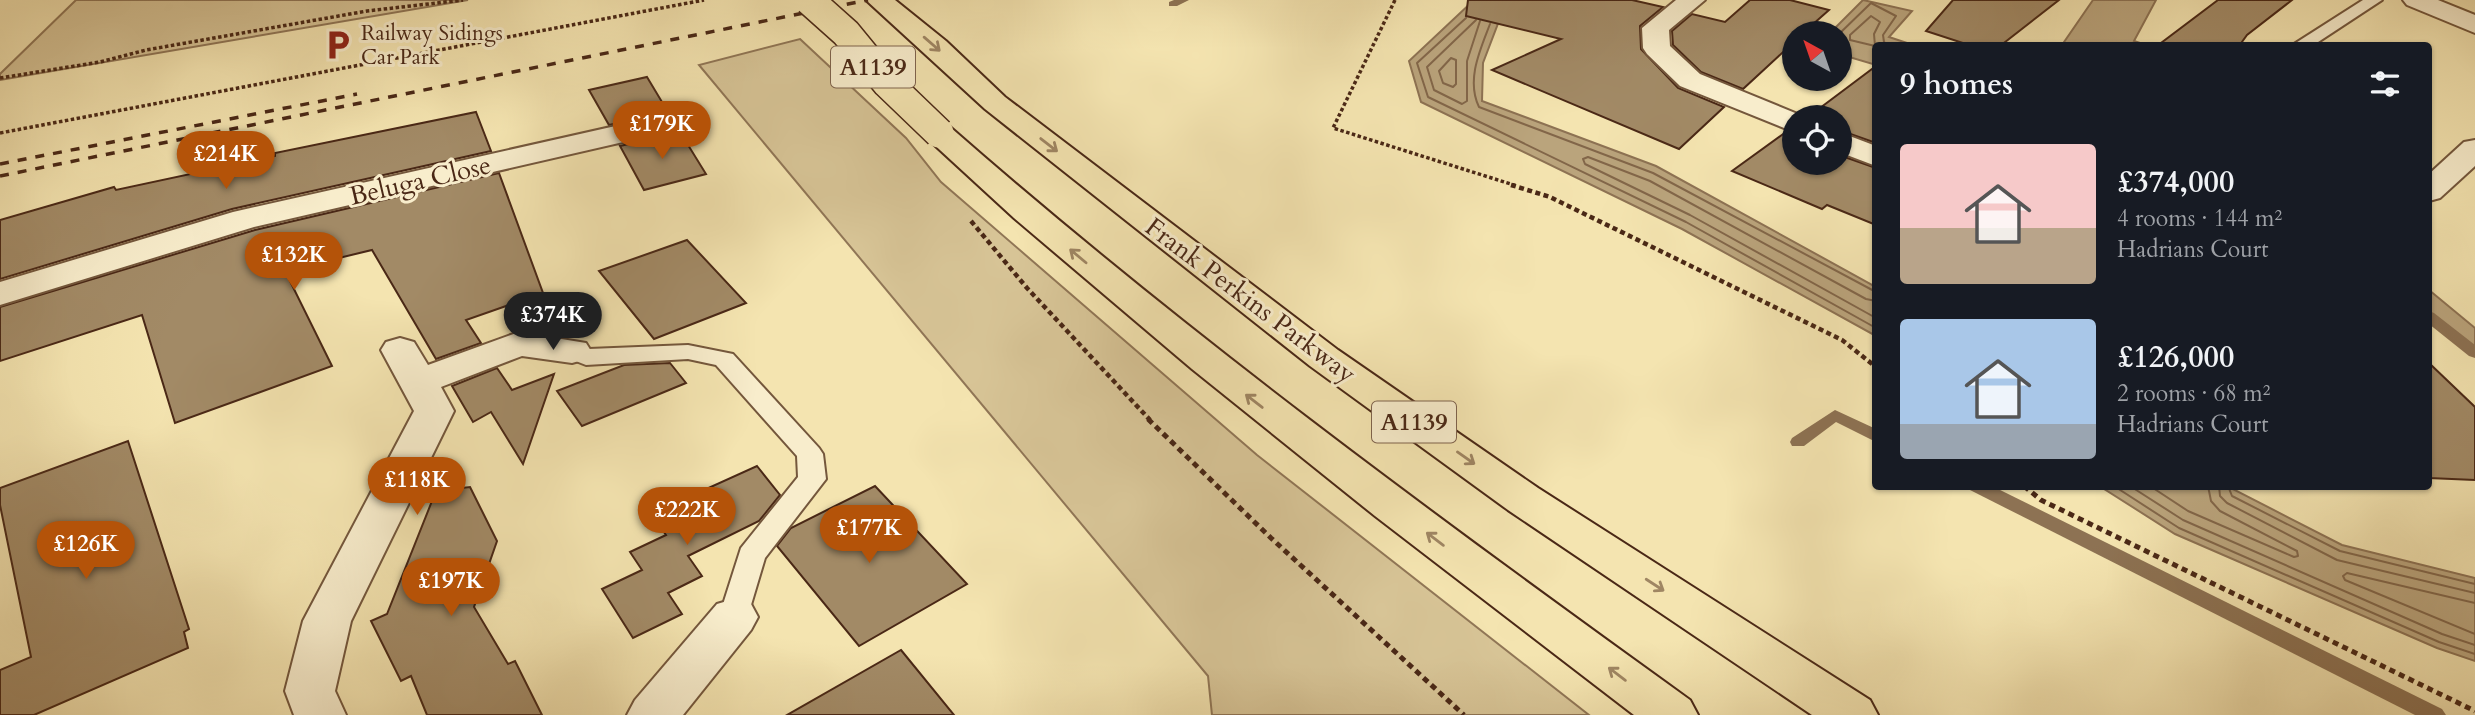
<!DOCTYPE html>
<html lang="en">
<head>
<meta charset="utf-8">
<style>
  :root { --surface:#171b24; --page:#20242c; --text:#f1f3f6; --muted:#9ea1a6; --accent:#b45309 }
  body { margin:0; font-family:Cardo,serif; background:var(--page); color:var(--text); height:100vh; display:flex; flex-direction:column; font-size:26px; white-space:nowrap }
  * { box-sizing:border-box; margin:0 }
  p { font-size:23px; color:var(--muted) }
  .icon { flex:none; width:38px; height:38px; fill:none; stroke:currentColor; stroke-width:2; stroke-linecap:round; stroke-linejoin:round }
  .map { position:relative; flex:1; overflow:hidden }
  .details { position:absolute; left:1872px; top:42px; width:560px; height:448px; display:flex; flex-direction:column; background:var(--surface); border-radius:7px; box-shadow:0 2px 5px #0004 }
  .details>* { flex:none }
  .needle { width:46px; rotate:320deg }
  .buttons { position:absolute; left:1782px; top:21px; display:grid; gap:14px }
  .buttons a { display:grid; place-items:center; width:70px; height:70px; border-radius:50%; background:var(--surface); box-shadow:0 2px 5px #0004; font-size:35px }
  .price { position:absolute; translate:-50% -60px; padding:0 16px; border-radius:24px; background:var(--accent); color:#fff; font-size:23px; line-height:46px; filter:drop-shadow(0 2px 4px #0008) }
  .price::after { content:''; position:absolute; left:50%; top:42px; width:21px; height:16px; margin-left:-10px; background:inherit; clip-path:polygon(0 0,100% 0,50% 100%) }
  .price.current { background:#222; color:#fff }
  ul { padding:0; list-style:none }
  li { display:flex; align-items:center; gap:21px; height:175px; padding:0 28px }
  li span { display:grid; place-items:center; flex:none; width:196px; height:140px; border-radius:7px; color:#555 }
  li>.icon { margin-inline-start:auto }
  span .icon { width:84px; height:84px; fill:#fffc; stroke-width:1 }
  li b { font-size:30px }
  h2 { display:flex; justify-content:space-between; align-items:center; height:84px; padding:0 28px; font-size:30px }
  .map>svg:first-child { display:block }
  .green { fill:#d7c496; stroke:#907656; stroke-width:2 }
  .water { fill:#baa47c; stroke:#8d7253; stroke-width:2 }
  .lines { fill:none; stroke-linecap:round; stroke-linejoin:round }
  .shore { stroke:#826649; stroke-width:2 }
  .stream { fill:#8d7253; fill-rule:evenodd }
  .building { fill:#a28a66; stroke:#4a2816; stroke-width:2 }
  .service-casing { stroke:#74573c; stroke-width:4 }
  .minor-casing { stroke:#74573c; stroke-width:4 }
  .trunk-casing { stroke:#4a2816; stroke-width:4 }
  .path-far2 { stroke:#4a2816; stroke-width:3.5; stroke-dasharray:3.5 2.5; stroke-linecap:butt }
  .path-far1 { stroke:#4a2816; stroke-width:4.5; stroke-dasharray:5 3.5; stroke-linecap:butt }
  .path { stroke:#4a2816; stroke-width:5; stroke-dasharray:6 4.5; stroke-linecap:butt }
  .service { fill:#f8edcc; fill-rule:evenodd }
  .minor { fill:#f8edcc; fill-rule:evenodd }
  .trunk { fill:#f4e4b0; fill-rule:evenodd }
  .rail { stroke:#4a2816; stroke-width:3.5; stroke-dasharray:9 9; stroke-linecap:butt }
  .trunk-bridge-casing { stroke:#4a2816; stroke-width:32; stroke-linecap:butt }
  .trunk-bridge { stroke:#f4e4b0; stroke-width:29 }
  .oneway { stroke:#9f8663 }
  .labels { text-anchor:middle; stroke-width:6; stroke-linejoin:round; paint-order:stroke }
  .far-poi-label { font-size:21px; fill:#4a2816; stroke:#f8edcc; text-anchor:start }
  .shield { fill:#f8edcc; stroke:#7e634d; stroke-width:2 }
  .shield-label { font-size:24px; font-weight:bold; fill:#4a2816 }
  .street-label { font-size:26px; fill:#4a2816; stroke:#f8edcc }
</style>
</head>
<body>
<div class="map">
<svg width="2475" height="715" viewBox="0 0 2475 715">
  <rect width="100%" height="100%" fill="#f4e4b0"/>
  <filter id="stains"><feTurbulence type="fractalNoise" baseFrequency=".00286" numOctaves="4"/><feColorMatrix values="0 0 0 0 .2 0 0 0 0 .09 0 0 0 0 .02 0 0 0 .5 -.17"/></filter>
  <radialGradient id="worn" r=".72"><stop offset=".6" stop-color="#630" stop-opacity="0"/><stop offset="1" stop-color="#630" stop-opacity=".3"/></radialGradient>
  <!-- green -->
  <g class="green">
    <path d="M 76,0 L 468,0 L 0,80 L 0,74 Z"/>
    <path d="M 800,39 L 906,138 L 941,182 L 1257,455 L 1589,715 L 1212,715 L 1208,676 L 699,65 Z"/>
  </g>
  <!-- water -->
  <g class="water">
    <path d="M 1474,0 L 1507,0 L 1483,63 L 1482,101 L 1656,166 L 1876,287 L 1876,336 L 1682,229 L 1421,102 L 1409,61 Z"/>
    <path d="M 1863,0 L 1912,11 L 1889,37 L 1913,45 L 1876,46 L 1876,65 L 1839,54 L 1839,33 L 1830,33 Z"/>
    <path d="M 2093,0 L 2156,0 L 2134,41 L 2146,45 L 2062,45 Z"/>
    <path d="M 2429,290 L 2475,328 L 2475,353 L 2429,315 Z"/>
    <path d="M 2101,487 L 2229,487 L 2342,545 L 2475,578 L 2475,661 L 2437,648 L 2175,534 Z"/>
  </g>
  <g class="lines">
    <!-- shore -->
    <g class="shore">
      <path d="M 1871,16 L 1880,22 L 1874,34 L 1875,46 L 1850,40 L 1850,35 Z"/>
      <path d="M 1466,18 L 1417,63 L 1428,97 L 1686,222 L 1876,328"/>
      <path d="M 1476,20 L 1427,67 L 1434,90 L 1462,104 L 1467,101 L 1467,61 L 1480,21"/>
      <path d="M 1490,24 C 1480,50 1466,80 1479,107 L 1653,173 L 1876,292"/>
      <path d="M 1839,34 L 1871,3 L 1896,16 L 1883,35 L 1884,42 L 1890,46"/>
      <path d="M 1451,58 L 1456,60 L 1456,84 L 1453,87 L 1443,83 L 1439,71 Z"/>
      <path d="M 1876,301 L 1866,299 L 1650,181 L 1588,157 L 1583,159 L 1585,164 L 1690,215 L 1876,318"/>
      <path d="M 2114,486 L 2179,528 L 2439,642 L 2475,654"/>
      <path d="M 2130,486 L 2183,520 L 2442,634 L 2475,645"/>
      <path d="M 2150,486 L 2188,511 L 2294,557 L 2298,556 L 2297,551 L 2220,511 L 2211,501 L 2208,486"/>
      <path d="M 2219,486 L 2220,496 L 2227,503 L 2337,560 L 2475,593"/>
      <path d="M 2228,486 L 2232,496 L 2340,551 L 2475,584"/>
      <path d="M 2475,603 L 2347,573 L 2343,576 L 2345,580 L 2475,634"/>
    </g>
    <!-- stream -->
    <g class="stream">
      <path d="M 1174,0 L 1189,0 L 1177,6 L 1169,6 L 1169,2 Z"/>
      <path d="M 2429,311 L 2434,313 L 2475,345 L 2475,358 L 2469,356 L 2429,324 Z"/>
      <path d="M 1835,410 L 1876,429 L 1876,442 L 1836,422 L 1804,446 L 1792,446 L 1790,442 L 1792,438 Z"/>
      <path d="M 1967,486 L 1992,486 L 2442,709 L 2446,715 L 2415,715 L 1970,490 Z"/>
    </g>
  </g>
  <!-- building -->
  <g class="building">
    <path d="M 1468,0 L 1632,0 L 1663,7 L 1640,26 L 1641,49 L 1678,88 L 1724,107 L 1679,149 L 1492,70 L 1561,39 L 1466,16 Z"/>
    <path d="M 1750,0 L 1790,0 L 1829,10 L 1803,33 L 1794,33 L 1794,42 L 1743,89 L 1701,72 L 1673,45 L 1672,31 L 1692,14 L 1725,22 Z"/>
    <path d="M 1953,0 L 2059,0 L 2000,46 L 1972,46 L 1926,31 Z"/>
    <path d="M 2218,0 L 2292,0 L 2247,35 L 2239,46 L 2157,46 Z"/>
    <path d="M 1876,66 L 1876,143 L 1839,130 L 1839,117 L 1808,117 Z"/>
    <path d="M 647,77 L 668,112 L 609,125 L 589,90 Z"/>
    <path d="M 476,112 L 491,151 L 232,209 L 0,279 L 0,220 L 114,187 L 116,190 L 275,156 L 275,153 Z"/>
    <path d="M 680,132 L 706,174 L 644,190 L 620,146 Z"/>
    <path d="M 1786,132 L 1794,134 L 1794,163 L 1839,163 L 1839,155 L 1876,168 L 1876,225 L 1827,205 L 1822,209 L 1732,171 Z"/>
    <path d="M 499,173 L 543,293 L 466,320 L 481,343 L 436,359 L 372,250 L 285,271 L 332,366 L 175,423 L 142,315 L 0,361 L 0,307 L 255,230 Z"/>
    <path d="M 687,240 L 746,303 L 654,339 L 599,271 Z"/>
    <path d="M 670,363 L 686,383 L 582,426 L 557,391 L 624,365 Z"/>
    <path d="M 2429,363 L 2475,407 L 2475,480 L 2429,478 Z"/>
    <path d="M 497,368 L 512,390 L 554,374 L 523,464 L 491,412 L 473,422 L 452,386 Z"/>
    <path d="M 128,441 L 189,629 L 184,632 L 188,648 L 34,715 L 0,715 L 0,670 L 31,657 L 0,505 L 0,488 Z"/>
    <path d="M 757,466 L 780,495 L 759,521 L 688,556 L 702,576 L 668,593 L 682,614 L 633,638 L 602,589 L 642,570 L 630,552 L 666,535 L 651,514 Z"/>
    <path d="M 875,486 L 967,584 L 859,646 L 777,546 L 791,528 Z"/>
    <path d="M 470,487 L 497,541 L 474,607 L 508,664 L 515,661 L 542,715 L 427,715 L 411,676 L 401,681 L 371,621 L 387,614 L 436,491 Z"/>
    <path d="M 901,650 L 954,715 L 787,715 Z"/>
  </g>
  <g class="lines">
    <defs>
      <g id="service">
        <path d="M 2363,0 L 2382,0 L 2312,46 L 2291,46 Z"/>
        <path d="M 572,344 L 589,349 L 688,345 L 733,354 L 819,448 L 823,454 L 826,479 L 765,558 L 745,625 L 734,629 L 723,625 L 719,617 L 741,548 L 798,477 L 797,456 L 716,365 L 688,359 L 586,365 L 563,356 L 560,351 L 563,346 Z"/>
      </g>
      <g id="minor">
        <path d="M 1676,0 L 1705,0 L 1669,30 L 1670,46 L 1700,74 L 1805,117 L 1794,117 L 1794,132 L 1680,86 L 1647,54 L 1643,48 L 1642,28 Z"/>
        <path d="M 2403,0 L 2438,0 L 2475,15 L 2475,33 L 2407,5 Z"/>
        <path d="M 682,111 L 693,114 L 697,120 L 693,126 L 254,227 L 0,305 L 0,282 L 233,212 Z"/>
        <path d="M 1839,132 L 1876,146 L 1876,166 L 1839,152 Z"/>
        <path d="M 2475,140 L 2475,166 L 2440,198 L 2429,201 L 2429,174 L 2464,142 Z"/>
        <path d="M 519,332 L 586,343 L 591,351 L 586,359 L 572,363 L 522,356 L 441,387 L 454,411 L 351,621 L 335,691 L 346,715 L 294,715 L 285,691 L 303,621 L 414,411 L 381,350 L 386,342 L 400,338 L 414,342 L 428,365 Z"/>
        <path d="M 734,599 L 751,604 L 758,617 L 751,630 L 683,715 L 627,715 L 635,700 L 717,604 Z"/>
      </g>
      <g id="trunk">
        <path d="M 866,0 L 895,0 L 946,41 L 1005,97 L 1338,350 L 1538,488 L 1870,700 L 1878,715 L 1812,715 L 1508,510 L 1310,366 L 985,109 Z"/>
        <path d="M 939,124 L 950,127 C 1185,333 1436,517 1690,700 L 1698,715 L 1634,715 L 1375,516 L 1192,369 L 1014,218 L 928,139 L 924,133 L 928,127 Z"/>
      </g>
    </defs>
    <!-- service casing -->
    <use href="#service" class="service-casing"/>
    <!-- minor casing -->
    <use href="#minor" class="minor-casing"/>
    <!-- trunk casing -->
    <use href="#trunk" class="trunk-casing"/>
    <!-- path-far2 -->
    <g class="path-far2">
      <path d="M 1395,0 L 1333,128 L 1517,186"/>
      <path d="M 0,78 L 100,62 L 146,50 L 367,11 L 463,0"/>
      <path d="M 0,133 L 704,0"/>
    </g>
    <!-- path-far1 -->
    <g class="path-far1">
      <path d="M 1511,185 L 1550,197 L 1842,340 L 1876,367"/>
      <path d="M 971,221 L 1027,288 L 1150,420"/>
    </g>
    <!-- path -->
    <g class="path">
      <path d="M 1148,419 L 1271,538 L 1464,715"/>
      <path d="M 2024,486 L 2041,500 L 2475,711"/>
    </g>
    <!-- service -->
    <use href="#service" class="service"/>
    <!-- minor -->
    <use href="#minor" class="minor"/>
    <!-- trunk -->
    <use href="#trunk" class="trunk"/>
    <!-- rail -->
    <g class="rail">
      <path d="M 0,164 L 357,94"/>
      <path d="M 0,176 L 868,0"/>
    </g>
    <defs>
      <path id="trunk-bridge" d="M 809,0 L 846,33 L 887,83 L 939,133"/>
    </defs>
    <!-- trunk-bridge casing -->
    <use href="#trunk-bridge" class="trunk-bridge-casing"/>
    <!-- trunk-bridge -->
    <use href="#trunk-bridge" class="trunk-bridge"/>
  </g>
  <!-- one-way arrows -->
  <defs><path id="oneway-shaft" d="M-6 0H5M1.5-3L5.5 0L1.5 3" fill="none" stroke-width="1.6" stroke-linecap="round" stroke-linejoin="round" transform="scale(1.75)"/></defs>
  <g class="oneway">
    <use href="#oneway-shaft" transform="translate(932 44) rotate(41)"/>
    <use href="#oneway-shaft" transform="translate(1049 145) rotate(38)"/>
    <use href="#oneway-shaft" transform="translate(1078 256) rotate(-140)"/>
    <use href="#oneway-shaft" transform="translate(1254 401) rotate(-142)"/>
    <use href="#oneway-shaft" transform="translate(1466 458) rotate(35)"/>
    <use href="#oneway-shaft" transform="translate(1435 539) rotate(-143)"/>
    <use href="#oneway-shaft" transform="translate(1655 585) rotate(33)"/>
    <use href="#oneway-shaft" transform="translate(1617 674) rotate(-143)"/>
  </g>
  <!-- icons -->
  <defs>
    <symbol id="parking-bare" viewBox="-9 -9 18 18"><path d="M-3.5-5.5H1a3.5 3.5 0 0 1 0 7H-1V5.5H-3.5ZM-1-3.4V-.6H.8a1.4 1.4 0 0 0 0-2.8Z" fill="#8f2418" stroke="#f8edcc" stroke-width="2.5" paint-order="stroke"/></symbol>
  </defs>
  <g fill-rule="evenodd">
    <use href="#parking-bare" x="316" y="23" width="44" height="44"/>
  </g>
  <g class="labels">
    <!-- far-poi labels -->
    <g class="far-poi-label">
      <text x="361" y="40">Railway Sidings<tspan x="361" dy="24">Car Park</tspan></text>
    </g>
    <!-- shield labels -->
    <g class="shield">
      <rect x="831" y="46.5" width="84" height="41" rx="5"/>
      <rect x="1372" y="401.5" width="84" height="41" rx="5"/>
    </g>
    <g class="shield-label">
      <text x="873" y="75">A1139</text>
      <text x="1414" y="430">A1139</text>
    </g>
    <!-- street labels -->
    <g class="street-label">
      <text transform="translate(420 180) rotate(-13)" y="9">Beluga Close</text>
      <text transform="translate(1251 300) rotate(37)" y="9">Frank Perkins Parkway</text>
    </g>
  </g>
  <rect width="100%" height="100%" filter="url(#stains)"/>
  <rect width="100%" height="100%" fill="url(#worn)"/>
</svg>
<div class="buttons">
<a><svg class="needle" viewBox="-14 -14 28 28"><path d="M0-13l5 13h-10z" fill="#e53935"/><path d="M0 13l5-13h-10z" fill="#9ea1a6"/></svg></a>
<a><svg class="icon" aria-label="locate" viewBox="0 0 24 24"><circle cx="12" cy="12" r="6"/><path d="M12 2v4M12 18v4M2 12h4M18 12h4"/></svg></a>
</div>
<b class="price" style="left:662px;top:161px">£179K</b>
<b class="price" style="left:226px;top:191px">£214K</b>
<b class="price" style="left:294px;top:292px">£132K</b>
<b class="price current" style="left:553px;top:352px">£374K</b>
<b class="price" style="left:417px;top:517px">£118K</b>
<b class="price" style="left:687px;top:547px">£222K</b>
<b class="price" style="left:869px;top:565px">£177K</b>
<b class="price" style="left:86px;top:581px">£126K</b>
<b class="price" style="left:451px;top:618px">£197K</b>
<section class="details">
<h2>9 homes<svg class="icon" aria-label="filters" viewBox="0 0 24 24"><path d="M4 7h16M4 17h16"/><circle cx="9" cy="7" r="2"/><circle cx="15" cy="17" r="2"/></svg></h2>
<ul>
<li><span style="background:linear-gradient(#f6c9c9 60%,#b9a48a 0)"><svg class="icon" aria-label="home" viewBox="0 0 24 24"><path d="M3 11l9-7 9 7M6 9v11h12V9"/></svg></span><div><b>£374,000</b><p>4 rooms · 144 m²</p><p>Hadrians Court</p></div></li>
<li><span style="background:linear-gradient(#a9c7e8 75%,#9aa5b1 0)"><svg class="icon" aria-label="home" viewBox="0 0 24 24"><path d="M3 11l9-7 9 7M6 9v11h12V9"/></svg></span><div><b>£126,000</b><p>2 rooms · 68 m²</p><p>Hadrians Court</p></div></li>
</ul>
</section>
</div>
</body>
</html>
